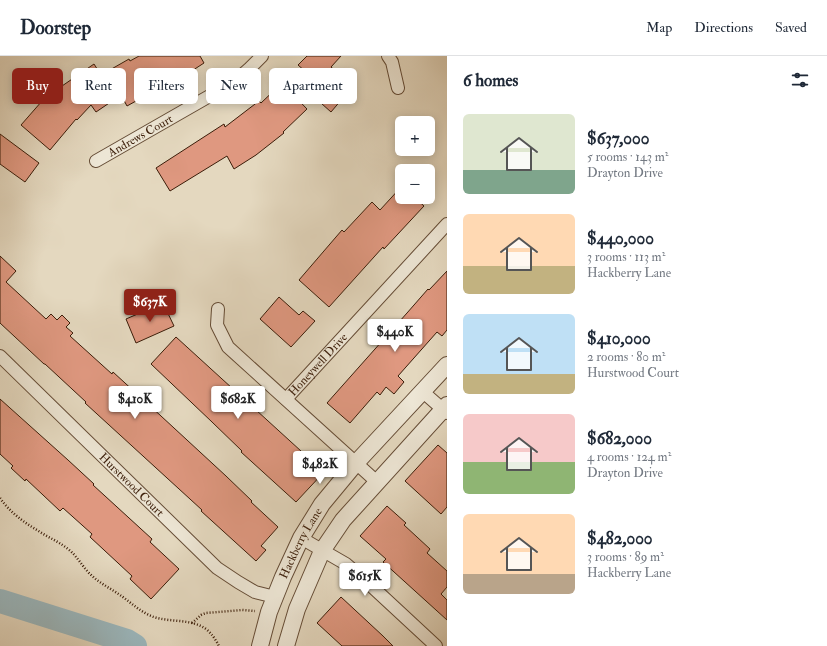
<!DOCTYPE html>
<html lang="en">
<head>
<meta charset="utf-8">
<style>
  :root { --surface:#fff; --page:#f6f6f7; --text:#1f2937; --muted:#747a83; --line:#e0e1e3; --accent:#8f2418 }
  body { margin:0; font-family:"IM FELL Double Pica",serif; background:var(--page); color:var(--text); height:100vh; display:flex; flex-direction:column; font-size:15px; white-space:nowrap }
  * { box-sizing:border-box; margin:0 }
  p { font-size:13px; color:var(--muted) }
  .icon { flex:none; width:22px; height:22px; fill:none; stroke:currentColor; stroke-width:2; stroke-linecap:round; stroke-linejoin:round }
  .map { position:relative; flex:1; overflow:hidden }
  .sheet { display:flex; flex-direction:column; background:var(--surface); width:380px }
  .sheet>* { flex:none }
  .guide { position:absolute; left:12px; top:12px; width:375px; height:36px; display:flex; gap:8px }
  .controls { position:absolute; left:395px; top:60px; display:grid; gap:8px }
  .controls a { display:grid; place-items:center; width:40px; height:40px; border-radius:6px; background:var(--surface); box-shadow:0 2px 10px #0003; font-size:20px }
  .price { position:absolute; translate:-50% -34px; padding:0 9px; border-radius:4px; background:#fff; color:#222; font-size:13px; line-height:26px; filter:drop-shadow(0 1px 2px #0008) }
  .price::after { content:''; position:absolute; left:50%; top:24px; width:12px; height:9px; margin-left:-6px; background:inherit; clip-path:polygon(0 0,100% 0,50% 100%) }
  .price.selected { background:var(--accent); color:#fff }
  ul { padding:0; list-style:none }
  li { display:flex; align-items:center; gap:12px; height:100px; padding:0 16px }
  li span { display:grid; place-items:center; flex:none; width:112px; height:80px; border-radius:6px; color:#555 }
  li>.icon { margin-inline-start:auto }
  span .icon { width:48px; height:48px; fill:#fffc; stroke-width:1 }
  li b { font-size:17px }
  h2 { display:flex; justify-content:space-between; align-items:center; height:48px; padding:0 16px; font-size:17px }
  .tag { padding:0 14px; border-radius:6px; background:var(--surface); box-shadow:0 2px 10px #0003; font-size:14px; line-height:36px }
  .tag.selected { background:var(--accent); color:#fff }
  header { display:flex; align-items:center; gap:24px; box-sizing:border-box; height:56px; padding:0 20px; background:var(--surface); border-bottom:1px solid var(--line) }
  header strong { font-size:19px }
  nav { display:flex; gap:22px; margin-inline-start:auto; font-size:14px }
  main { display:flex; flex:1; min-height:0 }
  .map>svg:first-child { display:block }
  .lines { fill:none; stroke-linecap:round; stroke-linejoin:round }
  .river { stroke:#9bb7bd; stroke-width:24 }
  .building { fill:#df9880; stroke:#3b1d09 }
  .minor-casing { stroke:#654c36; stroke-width:14 }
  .tertiary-casing { stroke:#654c36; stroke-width:18 }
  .path { stroke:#3b1d09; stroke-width:2.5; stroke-dasharray:1 2; stroke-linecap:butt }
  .minor { stroke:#ede6d5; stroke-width:12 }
  .tertiary { stroke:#ede6d5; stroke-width:16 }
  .labels { text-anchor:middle; stroke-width:4; stroke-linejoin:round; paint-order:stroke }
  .street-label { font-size:12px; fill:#3b1d09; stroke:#ede6d5 }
</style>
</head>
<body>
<header>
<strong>Doorstep</strong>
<nav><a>Map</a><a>Directions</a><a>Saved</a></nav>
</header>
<main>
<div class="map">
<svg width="447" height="590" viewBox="0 0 447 590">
  <rect width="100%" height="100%" fill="#e4d8bf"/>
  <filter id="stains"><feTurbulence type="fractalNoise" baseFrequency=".005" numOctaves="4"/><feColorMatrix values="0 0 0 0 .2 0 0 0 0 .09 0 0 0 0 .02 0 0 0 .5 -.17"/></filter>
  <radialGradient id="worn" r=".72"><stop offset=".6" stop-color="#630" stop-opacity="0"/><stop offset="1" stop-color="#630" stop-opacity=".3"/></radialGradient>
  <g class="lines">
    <!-- river -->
    <path class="river" d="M 0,545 L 127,585 L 135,590"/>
  </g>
  <!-- building -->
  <g class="building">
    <path d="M 139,0 L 200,0 L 204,7 L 184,20 L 184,19 L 155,36 L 154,35 L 127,50 L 121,39 L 96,56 L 91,49 L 77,64 L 76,63 L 50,94 L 21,69 L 42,45 L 36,40 L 53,22 L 62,30 L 94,8 L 101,19 L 129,3 L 130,5 Z"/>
    <path d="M 307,0 L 341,0 L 331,11 L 353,30 L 331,56 L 312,39 L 321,29 L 298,9 Z"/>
    <path d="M 282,27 L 307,53 L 283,76 L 284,77 L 256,99 L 234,113 L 227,100 L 170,135 L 156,112 L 224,68 L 225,71 L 259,45 L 261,47 Z"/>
    <path d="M 0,78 L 39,107 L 25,126 L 0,108 Z"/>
    <path d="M 402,130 L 402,141 L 414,141 L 424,150 L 384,193 L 383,191 L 329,251 L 299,224 L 342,174 L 344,176 L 372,146 L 380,154 Z"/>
    <path d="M 0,200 L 16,215 L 6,226 L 46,263 L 51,258 L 57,264 L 62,259 L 70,267 L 66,271 L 73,277 L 70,280 L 112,318 L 113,316 L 161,360 L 226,420 L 252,445 L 251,446 L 278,471 L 261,490 L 266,494 L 256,505 L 201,455 L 202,454 L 85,347 L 86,346 L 45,308 L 44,308 L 0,267 Z"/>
    <path d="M 447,215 L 447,274 L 442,280 L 437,276 L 398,320 L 404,326 L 394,338 L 386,331 L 380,339 L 377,336 L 350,367 L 327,347 L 407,257 L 428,233 L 429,234 Z"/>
    <path d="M 279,241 L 299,259 L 303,255 L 315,265 L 291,291 L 260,263 Z"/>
    <path d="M 163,247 L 174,270 L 136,287 L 126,263 Z"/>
    <path d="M 176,281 L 324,416 L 296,446 L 241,396 L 242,395 L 212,366 L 151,308 Z"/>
    <path d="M 0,343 L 68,404 L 94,428 L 93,429 L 152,483 L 150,486 L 179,513 L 151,543 L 130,523 L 132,520 L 90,481 L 92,478 L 63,452 L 60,455 L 26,423 L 25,425 L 11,412 L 13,410 L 0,398 Z"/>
    <path d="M 438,389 L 447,397 L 447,451 L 441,458 L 405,425 Z"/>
    <path d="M 387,450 L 406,467 L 404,469 L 430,493 L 427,497 L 447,515 L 447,531 L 441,538 L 447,544 L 447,564 L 383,506 L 386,503 L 360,480 Z"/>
    <path d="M 341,541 L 383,580 L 393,590 L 342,590 L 317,567 Z"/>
  </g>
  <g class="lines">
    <defs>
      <g id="minor">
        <path d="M 388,0 L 392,6 L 398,32"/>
        <path id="s1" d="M 96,105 L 234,26 L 250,12 L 262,0"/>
        <path d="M 218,253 L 217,269 L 228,291 L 377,426"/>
        <path id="s2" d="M 0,300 L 217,512 L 238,526 L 255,536 L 275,541"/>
        <path d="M 422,335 L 447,357"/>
        <path id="s3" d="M 286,343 L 447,168"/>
        <path d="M 301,482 L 346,508 L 366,525 L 436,590"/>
      </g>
      <g id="tertiary">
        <path id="s4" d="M 260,590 L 269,556 L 283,521 L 301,482 L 322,448 L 356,407 L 447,309"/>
        <path d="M 286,590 L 297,553 L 322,495 L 343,464 L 447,349"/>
      </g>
    </defs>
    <!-- minor casing -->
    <use href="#minor" class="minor-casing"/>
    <!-- tertiary casing -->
    <use href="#tertiary" class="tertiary-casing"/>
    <!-- path -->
    <g class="path">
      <path d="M 0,442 C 9,455 23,466 37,474 C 47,481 58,485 68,493 C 77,500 82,510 90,518 C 99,527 110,532 120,539 C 129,545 137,553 147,558 C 165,568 189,561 206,573 C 212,578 216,584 219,590"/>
      <path d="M 192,567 L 201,559 L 206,557 L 242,554 L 255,555"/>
    </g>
    <!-- minor -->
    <use href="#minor" class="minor"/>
    <!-- tertiary -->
    <use href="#tertiary" class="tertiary"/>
  </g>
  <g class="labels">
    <!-- street labels -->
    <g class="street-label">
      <text dy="4" stroke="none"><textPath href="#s1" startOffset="51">Andrews Court</textPath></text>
      <text dy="4" stroke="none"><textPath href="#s3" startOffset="47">Honeywell Drive</textPath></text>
      <text dy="4" stroke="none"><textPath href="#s2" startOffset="184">Hurstwood Court</textPath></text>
      <text dy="4" stroke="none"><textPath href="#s4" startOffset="111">Hackberry Lane</textPath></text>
    </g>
  </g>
  <rect width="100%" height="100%" filter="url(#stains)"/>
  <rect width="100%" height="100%" fill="url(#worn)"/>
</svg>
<div class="controls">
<a>+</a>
<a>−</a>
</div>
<b class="price selected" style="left:150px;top:267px">$637K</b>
<b class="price" style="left:395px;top:297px">$440K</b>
<b class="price" style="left:135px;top:364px">$410K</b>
<b class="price" style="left:238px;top:364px">$682K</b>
<b class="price" style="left:320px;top:429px">$482K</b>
<b class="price" style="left:365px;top:541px">$615K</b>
<div class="guide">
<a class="tag selected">Buy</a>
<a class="tag">Rent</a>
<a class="tag">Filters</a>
<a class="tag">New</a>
<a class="tag">Apartment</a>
</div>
</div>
<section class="sheet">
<h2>6 homes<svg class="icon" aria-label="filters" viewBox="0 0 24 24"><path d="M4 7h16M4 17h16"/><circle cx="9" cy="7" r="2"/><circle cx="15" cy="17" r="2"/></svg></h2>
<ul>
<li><span style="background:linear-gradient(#dfe7d0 70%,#7fa58c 0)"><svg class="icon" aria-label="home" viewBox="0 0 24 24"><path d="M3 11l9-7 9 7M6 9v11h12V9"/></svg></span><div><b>$637,000</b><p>5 rooms · 143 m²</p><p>Drayton Drive</p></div></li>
<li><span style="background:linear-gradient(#ffd9b3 65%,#c2b280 0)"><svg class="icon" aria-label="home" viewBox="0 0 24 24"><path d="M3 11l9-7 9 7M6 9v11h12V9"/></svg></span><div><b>$440,000</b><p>3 rooms · 113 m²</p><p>Hackberry Lane</p></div></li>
<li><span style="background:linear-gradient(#bfe0f5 75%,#c2b280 0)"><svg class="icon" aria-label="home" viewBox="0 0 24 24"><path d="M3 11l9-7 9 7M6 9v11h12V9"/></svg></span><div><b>$410,000</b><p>2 rooms · 80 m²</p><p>Hurstwood Court</p></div></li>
<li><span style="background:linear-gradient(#f6c9c9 60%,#8fb573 0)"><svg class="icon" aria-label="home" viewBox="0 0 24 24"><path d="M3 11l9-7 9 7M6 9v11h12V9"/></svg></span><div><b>$682,000</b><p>4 rooms · 124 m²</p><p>Drayton Drive</p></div></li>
<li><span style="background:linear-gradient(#ffd9b3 75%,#b9a48a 0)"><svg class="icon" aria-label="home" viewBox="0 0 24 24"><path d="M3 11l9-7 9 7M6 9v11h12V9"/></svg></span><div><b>$482,000</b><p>3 rooms · 89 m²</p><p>Hackberry Lane</p></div></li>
</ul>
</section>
</main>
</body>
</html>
